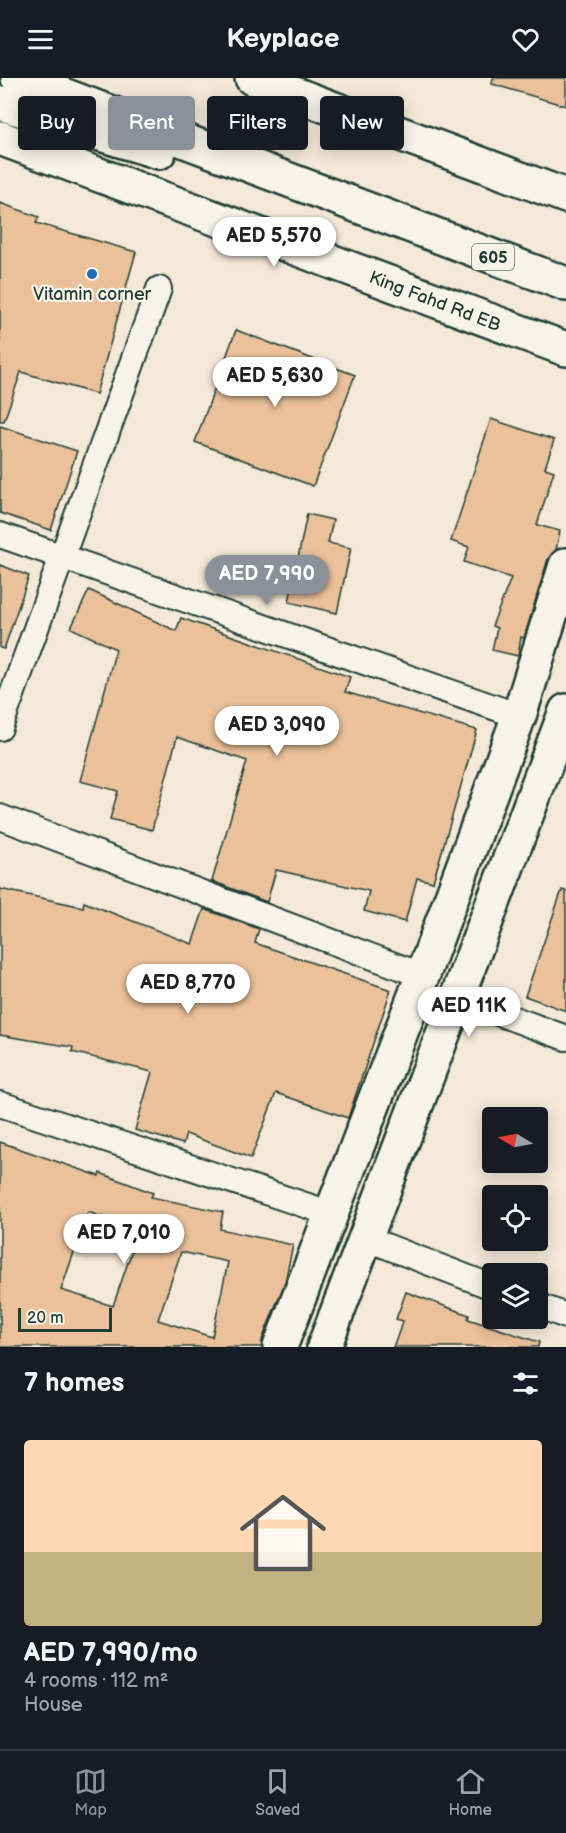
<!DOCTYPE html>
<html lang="en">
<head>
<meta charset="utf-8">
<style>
  :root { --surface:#171b24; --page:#242831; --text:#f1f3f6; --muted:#9ea1a6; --line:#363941; --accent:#8c9099 }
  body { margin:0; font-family:"Balsamiq Sans",sans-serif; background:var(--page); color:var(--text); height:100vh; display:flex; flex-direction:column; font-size:22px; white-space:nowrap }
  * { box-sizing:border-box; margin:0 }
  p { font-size:20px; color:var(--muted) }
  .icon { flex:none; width:33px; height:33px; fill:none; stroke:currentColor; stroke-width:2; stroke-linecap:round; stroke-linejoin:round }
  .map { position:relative; height:1269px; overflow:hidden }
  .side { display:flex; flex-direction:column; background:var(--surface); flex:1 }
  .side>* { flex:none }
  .top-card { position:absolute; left:18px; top:18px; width:531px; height:54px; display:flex; gap:12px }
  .needle { width:39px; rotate:280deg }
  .buttons { position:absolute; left:482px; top:1029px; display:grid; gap:12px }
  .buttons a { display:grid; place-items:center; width:66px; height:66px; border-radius:6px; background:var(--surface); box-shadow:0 3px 15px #0003; font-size:30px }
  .scale { position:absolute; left:18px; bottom:15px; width:94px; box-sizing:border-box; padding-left:6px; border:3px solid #1f3d34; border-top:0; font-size:16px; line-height:21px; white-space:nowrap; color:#1f3d34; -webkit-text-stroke:4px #f7f3e8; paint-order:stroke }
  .price { position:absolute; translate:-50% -51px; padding:0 14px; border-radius:21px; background:#fff; color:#222; font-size:20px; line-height:39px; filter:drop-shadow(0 2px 3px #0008) }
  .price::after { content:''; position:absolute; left:50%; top:36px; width:18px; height:14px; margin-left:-9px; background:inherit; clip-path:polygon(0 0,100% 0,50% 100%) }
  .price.current { background:var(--accent); color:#fff }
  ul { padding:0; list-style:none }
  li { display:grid; align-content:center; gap:12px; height:318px; padding:0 24px }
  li+li { border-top:2px solid var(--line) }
  li span { display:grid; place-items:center; height:186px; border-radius:6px; color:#555 }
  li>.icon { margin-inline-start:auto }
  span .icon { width:108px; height:108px; fill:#fffc; stroke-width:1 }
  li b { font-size:26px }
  h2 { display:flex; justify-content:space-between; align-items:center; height:72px; padding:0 24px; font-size:26px }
  .tag { padding:0 21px; border-radius:6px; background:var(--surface); box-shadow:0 3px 15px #0003; font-size:21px; line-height:54px }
  .tag.current { background:var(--accent); color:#fff }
  header { display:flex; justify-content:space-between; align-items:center; height:78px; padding:0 24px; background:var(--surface); font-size:27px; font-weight:700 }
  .dock { display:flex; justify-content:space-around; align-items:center; height:84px; border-top:2px solid var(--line); background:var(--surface); font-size:16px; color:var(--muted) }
  .dock a { display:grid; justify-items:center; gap:3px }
  .dock .current { color:var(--accent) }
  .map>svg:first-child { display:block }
  .building { fill:#eac19a; stroke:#1f3d34; stroke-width:1.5; fill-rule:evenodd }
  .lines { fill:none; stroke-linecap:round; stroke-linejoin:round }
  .street-casing { stroke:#1f3d34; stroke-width:28 }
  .secondary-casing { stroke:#1f3d34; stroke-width:38 }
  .highway-casing { stroke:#1f3d34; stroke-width:38 }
  .street { stroke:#f7f3e8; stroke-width:24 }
  .secondary { stroke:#f7f3e8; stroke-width:33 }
  .highway { stroke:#f7f3e8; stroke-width:33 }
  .poi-dot { fill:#1f6fb2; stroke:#f7f3e8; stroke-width:2 }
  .labels { text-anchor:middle; stroke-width:4.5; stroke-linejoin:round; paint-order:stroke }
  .shield { fill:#f7f3e8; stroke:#60746a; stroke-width:1.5 }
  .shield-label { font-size:16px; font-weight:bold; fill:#1f3d34 }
  .poi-label { font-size:18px; fill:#1f3d34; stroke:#f7f3e8 }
  .street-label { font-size:18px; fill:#1f3d34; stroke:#f7f3e8 }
</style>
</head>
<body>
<header><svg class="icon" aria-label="menu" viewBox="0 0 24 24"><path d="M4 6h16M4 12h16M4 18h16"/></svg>Keyplace<svg class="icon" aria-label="heart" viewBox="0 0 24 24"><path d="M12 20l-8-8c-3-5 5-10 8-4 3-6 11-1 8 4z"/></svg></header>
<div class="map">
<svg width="566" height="1269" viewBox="0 0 566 1269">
  <rect width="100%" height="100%" fill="#f4e9d8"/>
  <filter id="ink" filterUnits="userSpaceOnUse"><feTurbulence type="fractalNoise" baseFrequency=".0167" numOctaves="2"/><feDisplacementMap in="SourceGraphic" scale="12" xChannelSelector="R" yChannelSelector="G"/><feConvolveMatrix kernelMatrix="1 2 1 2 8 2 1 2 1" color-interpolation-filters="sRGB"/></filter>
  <g filter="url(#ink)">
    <!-- building -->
    <g class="building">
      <path d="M 493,0 L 566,0 L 566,28 L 492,6 Z"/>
      <path d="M 0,125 L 39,139 L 36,145 L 136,174 L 96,316 L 21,294 L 4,343 L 0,343 Z"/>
      <path d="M 236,252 L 355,297 L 313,408 L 195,364 Z"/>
      <path d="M 491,341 L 554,362 L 545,390 L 554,393 L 537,447 L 560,453 L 556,472 L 548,481 L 524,560 L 521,559 L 518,578 L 492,572 L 497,550 L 492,548 L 511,500 L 464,484 L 469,469 L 451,463 Z"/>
      <path d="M 0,348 L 77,373 L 51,452 L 0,435 Z"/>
      <path d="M 307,436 L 333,442 L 328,465 L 351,470 L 337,535 L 289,524 Z"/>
      <path d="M 0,487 L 29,498 L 4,571 L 0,570 Z"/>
      <path d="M 89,512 L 176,553 L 181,540 L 350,599 L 345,614 L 477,652 L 433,804 L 417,800 L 405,844 L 364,833 L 369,813 L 276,792 L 267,824 L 212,803 L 247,683 L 177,659 L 152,752 L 110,741 L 118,713 L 80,703 L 116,571 L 71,550 Z"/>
      <path d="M 0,811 L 83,829 L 84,824 L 192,866 L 204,831 L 259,851 L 255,865 L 391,912 L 348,1040 L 276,1015 L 251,1080 L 186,1056 L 183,1066 L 135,1052 L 152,994 L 72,974 L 73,969 L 0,957 Z"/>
      <path d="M 562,812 L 566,813 L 566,933 L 525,918 Z"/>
      <path d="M 0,1064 L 99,1098 L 100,1095 L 153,1115 L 151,1119 L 223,1134 L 220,1151 L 293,1167 L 285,1204 L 262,1262 L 262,1269 L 0,1269 ZM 88,1134 L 139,1152 L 113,1228 L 61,1212 ZM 181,1174 L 228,1184 L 212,1259 L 158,1242 Z"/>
      <path d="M 406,1214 L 469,1237 L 468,1241 L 539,1264 L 538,1269 L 393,1269 L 403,1243 L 396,1241 Z"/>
    </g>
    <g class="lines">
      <defs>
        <g id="street">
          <path d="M 0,457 L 519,638"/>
          <path d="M 0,650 L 159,211"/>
          <path d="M 0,739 L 421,897"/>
          <path d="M 457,920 L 566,960"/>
          <path d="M 0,1026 L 332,1136"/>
          <path d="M 365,1160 L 492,1209"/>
          <path d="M 537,1227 L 566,1238"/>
        </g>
        <g id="secondary">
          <path d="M 0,60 L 566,271"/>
          <path d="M 280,1269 L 416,915 L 519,638 L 566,487"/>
          <path d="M 324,1269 L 566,633"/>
        </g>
        <g id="highway">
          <path d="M 18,0 L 566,206"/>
          <path d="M 252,0 L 566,118"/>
          <path d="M 0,25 L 159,74"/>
        </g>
      </defs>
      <!-- street casing -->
      <use href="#street" class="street-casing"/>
      <!-- secondary casing -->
      <use href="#secondary" class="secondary-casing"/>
      <!-- highway casing -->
      <use href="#highway" class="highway-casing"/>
      <!-- street -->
      <use href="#street" class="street"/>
      <!-- secondary -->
      <use href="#secondary" class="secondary"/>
      <!-- highway -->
      <use href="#highway" class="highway"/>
    </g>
  </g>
  <!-- markers -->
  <circle class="poi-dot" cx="92" cy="196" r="6"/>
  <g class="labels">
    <!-- shield labels -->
    <rect class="shield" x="472" y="166" width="42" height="26" rx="4.5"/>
    <g class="shield-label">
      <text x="493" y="185">605</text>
    </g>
    <!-- poi labels -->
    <g class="poi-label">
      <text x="92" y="222">Vitamin corner</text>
    </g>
    <!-- street labels -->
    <g class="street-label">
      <text transform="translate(435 223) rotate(21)" y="6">King Fahd Rd EB</text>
    </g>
  </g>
</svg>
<div class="buttons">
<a><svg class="needle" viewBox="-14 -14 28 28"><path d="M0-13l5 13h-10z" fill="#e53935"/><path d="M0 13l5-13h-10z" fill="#9ea1a6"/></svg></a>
<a><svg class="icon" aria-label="locate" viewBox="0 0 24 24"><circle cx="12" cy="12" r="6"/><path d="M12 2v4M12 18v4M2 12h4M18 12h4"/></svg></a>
<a><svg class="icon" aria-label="layers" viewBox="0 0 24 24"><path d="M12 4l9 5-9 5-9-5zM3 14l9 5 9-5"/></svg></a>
</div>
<div class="scale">20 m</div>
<b class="price" style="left:274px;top:190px">AED 5,570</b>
<b class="price" style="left:275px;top:330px">AED 5,630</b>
<b class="price current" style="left:267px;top:528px">AED 7,990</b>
<b class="price" style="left:277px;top:679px">AED 3,090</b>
<b class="price" style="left:188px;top:937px">AED 8,770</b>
<b class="price" style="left:469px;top:960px">AED 11K</b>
<b class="price" style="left:124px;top:1187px">AED 7,010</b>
<div class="top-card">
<a class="tag">Buy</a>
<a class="tag current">Rent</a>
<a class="tag">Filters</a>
<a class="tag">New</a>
</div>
</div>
<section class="side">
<h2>7 homes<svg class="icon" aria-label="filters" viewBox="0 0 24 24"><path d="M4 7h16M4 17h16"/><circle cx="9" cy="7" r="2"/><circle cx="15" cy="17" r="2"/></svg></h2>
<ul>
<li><span style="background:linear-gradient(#ffd9b3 60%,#c2b280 0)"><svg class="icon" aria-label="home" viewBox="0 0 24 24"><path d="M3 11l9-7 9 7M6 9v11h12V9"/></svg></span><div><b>AED 7,990/mo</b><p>4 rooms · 112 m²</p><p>House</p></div></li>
</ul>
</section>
<nav class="dock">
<a class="current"><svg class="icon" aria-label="map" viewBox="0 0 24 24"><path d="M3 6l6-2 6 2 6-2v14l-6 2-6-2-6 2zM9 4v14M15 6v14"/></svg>Map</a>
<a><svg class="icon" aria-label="saved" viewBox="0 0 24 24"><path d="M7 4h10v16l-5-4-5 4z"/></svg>Saved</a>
<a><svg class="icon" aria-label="home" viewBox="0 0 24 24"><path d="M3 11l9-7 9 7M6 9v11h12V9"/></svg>Home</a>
</nav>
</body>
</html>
